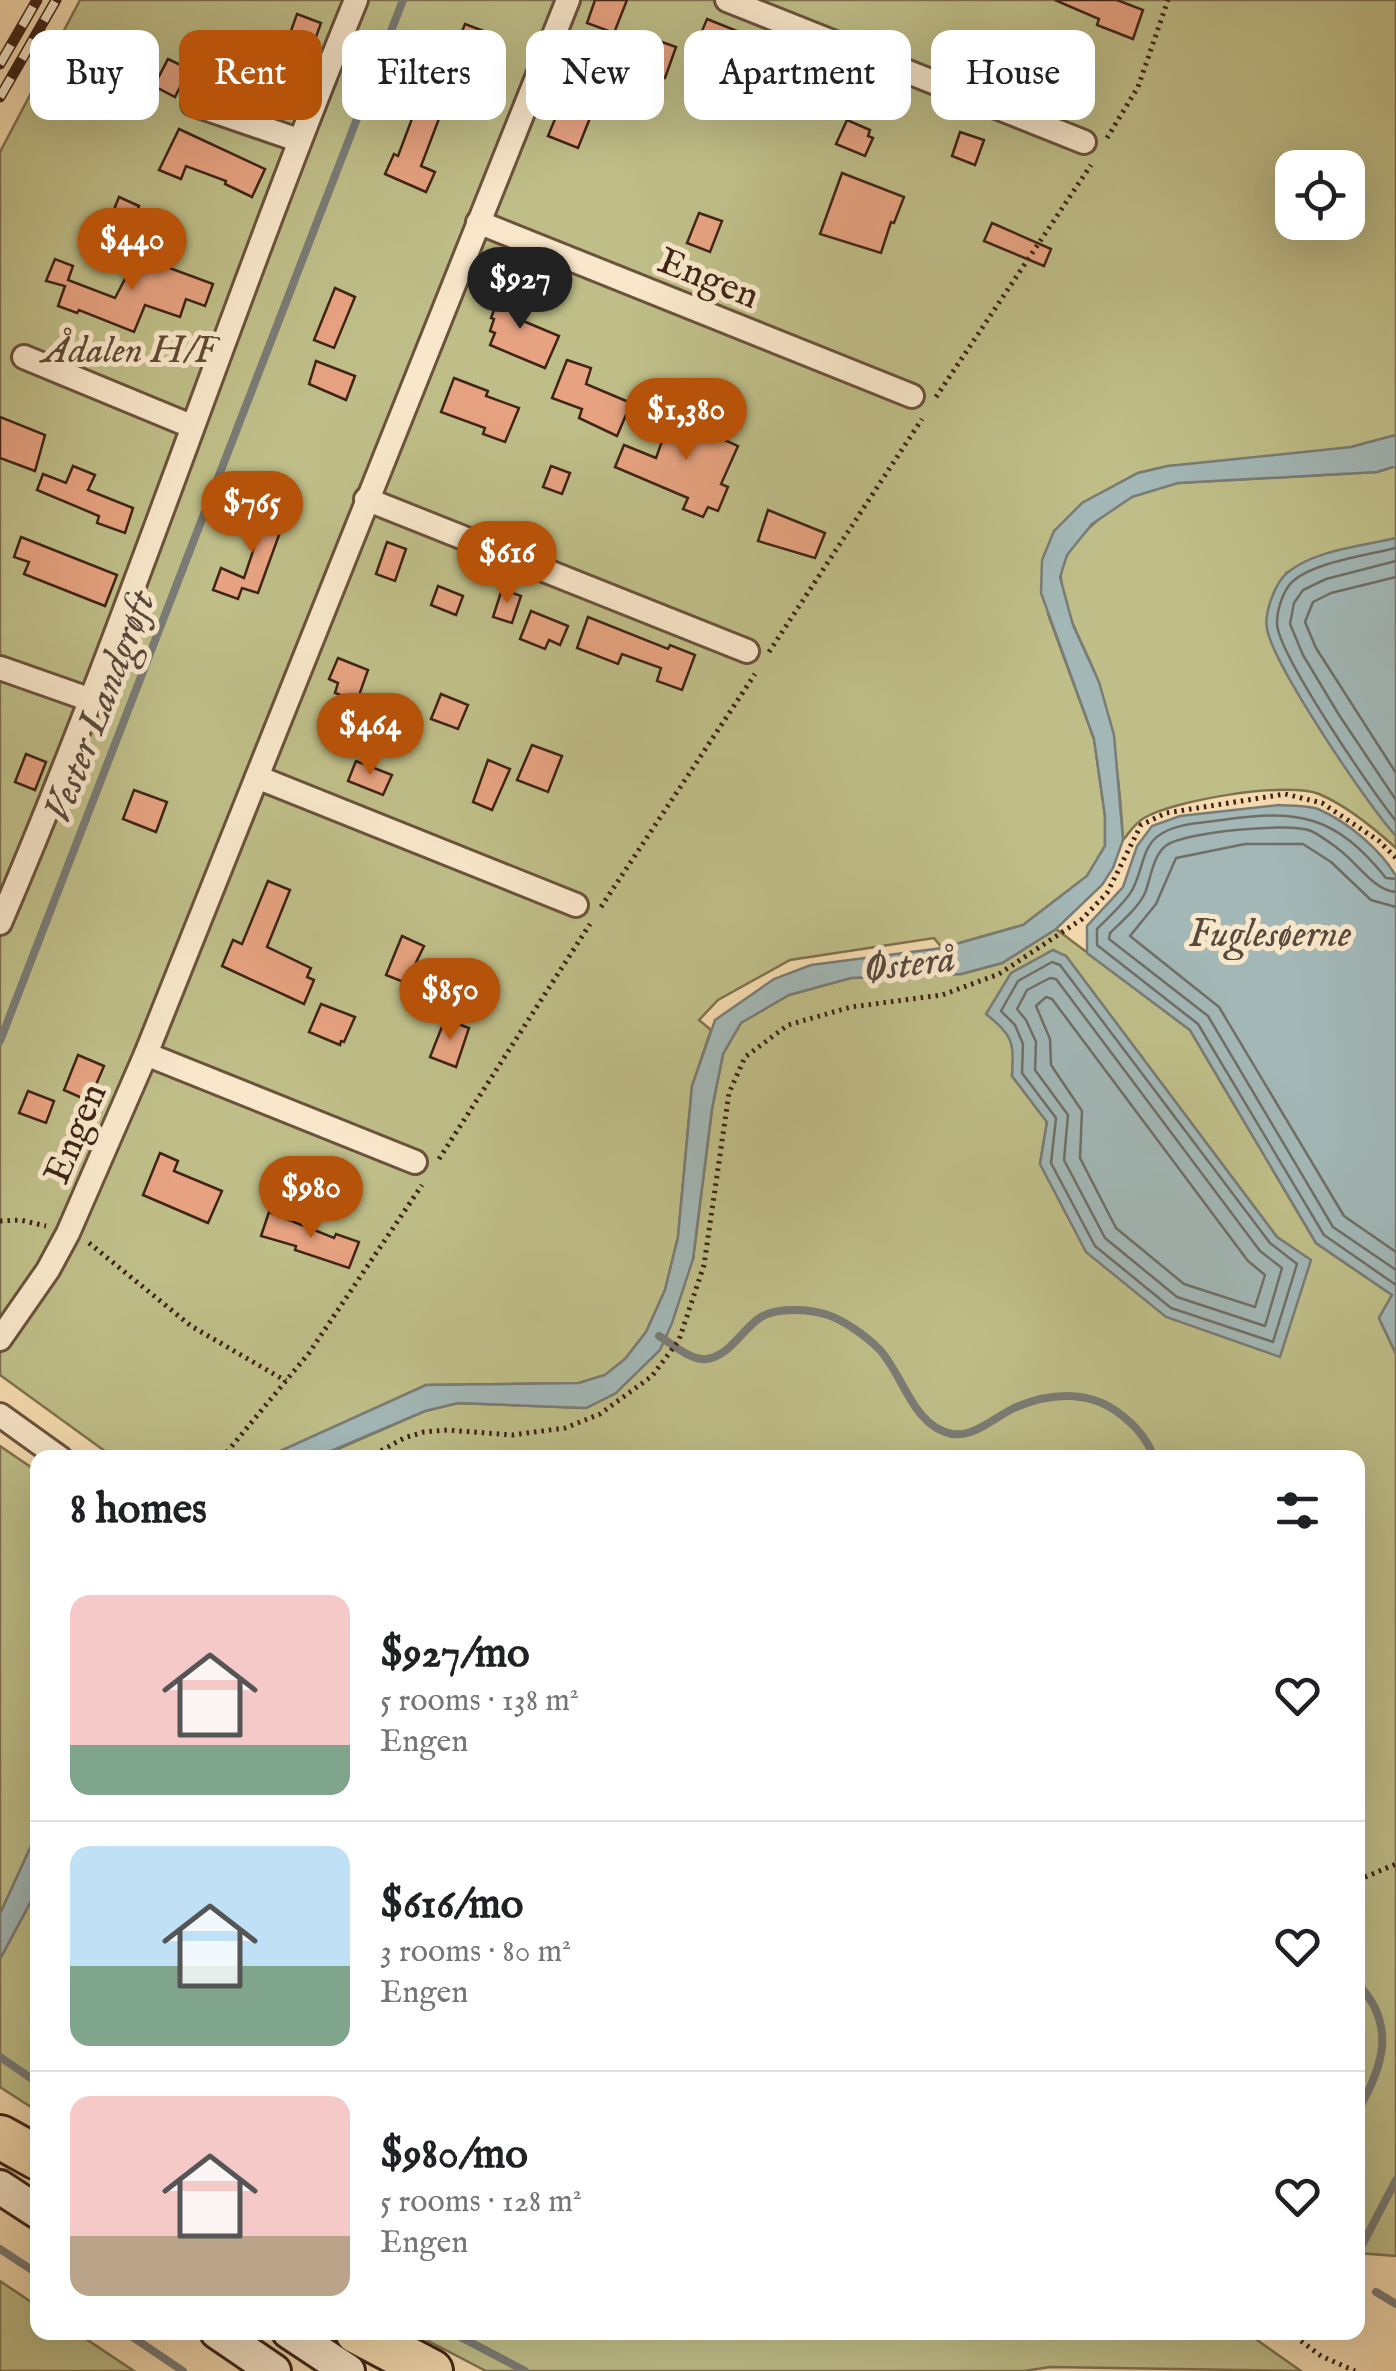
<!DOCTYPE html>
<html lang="en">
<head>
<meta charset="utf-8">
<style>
  :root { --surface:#fff; --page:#f6f6f6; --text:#202124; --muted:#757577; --line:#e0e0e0; --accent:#b45309 }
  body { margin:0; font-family:"IM FELL English",serif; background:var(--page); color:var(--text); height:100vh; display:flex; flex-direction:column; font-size:38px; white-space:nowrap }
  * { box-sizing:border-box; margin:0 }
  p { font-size:32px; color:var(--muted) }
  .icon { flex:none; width:55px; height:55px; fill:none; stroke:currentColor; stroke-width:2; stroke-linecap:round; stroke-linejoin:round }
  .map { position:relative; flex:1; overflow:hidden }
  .details { position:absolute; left:30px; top:1450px; width:1335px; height:890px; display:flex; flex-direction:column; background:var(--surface); border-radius:20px; box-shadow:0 10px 40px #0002 }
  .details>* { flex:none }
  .guide { position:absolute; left:30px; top:30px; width:1338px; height:90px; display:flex; gap:20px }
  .buttons { position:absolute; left:1275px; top:150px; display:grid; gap:20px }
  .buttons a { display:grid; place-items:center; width:90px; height:90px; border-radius:20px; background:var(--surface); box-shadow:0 10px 40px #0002; font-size:50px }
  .price { position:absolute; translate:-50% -85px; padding:0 22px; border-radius:35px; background:var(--accent); color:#fff; font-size:32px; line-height:65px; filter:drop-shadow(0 2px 5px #0008) }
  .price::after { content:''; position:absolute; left:50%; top:60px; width:30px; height:22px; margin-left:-15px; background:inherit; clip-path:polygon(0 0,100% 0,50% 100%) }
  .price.current { background:#222; color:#fff }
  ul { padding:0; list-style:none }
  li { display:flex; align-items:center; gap:30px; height:250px; padding:0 40px }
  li+li { border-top:2px solid var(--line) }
  li span { display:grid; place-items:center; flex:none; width:280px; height:200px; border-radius:20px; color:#555 }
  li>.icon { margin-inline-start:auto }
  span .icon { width:120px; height:120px; fill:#fffc; stroke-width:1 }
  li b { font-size:42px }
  h2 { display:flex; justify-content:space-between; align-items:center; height:120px; padding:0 40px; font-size:42px }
  .pill { padding:0 35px; border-radius:20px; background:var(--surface); box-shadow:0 10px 40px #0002; font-size:35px; line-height:90px }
  .pill.current { background:var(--accent); color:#fff }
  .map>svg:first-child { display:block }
  .green { fill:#bfbe88; stroke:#7f714f; stroke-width:2.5; fill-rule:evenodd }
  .water { fill:#a2b7b6; stroke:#7a7c76; stroke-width:2.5 }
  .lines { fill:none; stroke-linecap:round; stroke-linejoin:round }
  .shore { stroke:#706e66; stroke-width:2.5 }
  .stream { stroke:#7a7c76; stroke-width:8 }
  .building { fill:#e7a381; stroke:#3f2416; stroke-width:2.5 }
  .street-casing { stroke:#6c523c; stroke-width:28 }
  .secondary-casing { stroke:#3f2416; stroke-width:38 }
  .highway-casing { stroke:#3f2416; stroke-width:48 }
  .path { stroke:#3f2416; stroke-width:5; stroke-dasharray:2.5 5; stroke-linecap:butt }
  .street { stroke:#f8e7ca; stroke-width:22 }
  .secondary { stroke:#f8e7ca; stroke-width:32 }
  .highway { stroke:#f4daae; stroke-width:42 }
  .rail-casing { stroke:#3f2416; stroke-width:11 }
  .rail { stroke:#f8e7ca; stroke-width:8; stroke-dasharray:22; stroke-linecap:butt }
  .labels { text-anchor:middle; stroke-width:10; stroke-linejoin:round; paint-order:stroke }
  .street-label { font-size:38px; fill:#3f2416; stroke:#f8e7ca }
  .park-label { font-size:38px; font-style:italic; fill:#5f4a32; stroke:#f8e7ca }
  .water-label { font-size:40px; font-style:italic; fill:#58493e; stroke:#f8e7ca }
</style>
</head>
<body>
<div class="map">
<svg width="1396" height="2371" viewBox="0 0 1396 2371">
  <rect width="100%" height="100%" fill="#f4daae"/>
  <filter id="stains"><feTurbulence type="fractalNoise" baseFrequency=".002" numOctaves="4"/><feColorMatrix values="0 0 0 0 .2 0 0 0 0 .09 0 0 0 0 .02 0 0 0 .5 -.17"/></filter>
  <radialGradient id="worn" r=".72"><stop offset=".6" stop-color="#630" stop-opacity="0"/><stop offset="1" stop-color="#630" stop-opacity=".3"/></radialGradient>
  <!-- green -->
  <g class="green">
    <path d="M 80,0 L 1396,0 L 1396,435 L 1351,447 L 1275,458 L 1168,466 L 1138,473 L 1082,503 L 1048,614 L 1094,739 L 1105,816 L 1105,846 L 1087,876 L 1023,925 L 942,948 L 934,938 L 790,960 L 718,1000 L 699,1020 L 711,1030 L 692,1086 L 678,1237 L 665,1290 L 646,1332 L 625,1359 L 605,1375 L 579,1383 L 426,1385 L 267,1458 L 113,1457 L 0,1375 L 0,152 ZM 1292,168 L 1348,168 L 1348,222 L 1292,222 Z"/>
    <path d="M 1396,466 L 1396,538 L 1317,558 L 1286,573 L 1282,665 L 1320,728 L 1396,836 L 1396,848 C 1375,829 1345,805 1319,794 C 1287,781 1175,800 1144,818 C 1135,823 1130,832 1123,840 C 1120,788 1115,738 1100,688 C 1089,651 1064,619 1061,579 C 1058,547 1108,509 1134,496 C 1148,489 1163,486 1178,483 L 1377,472 Z"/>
    <path d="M 1056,929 L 1190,1030 L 1316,1243 L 1392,1295 L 1379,1318 L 1396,1354 L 1396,2256 L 1358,2253 L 1358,1458 L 317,1458 L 425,1411 L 458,1403 L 586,1408 L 616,1393 L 693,1259 L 712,1109 L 723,1054 L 741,1022 L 789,995 L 851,978 L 961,974 L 1002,963 ZM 1066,956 L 1277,1237 L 1310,1260 L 1040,1164 L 1047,1122 L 1012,1076 L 1014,1048 L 1007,1031 Z"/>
    <path d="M 0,1446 L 38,1472 L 37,1833 L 0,1914 Z"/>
    <path d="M 37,1890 L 37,2111 L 0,2087 L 0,1959 Z"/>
    <path d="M 0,2281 L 37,2306 L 38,2332 L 77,2333 L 134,2371 L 0,2371 Z"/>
    <path d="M 1247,2333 L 1301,2371 L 1050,2367 L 1024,2371 L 486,2371 L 413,2333 Z"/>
  </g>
  <!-- water -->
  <g class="water">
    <path d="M 1396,435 L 1396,466 L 1377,472 L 1178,483 L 1132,497 L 1092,524 L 1067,555 L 1060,577 L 1073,625 L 1099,682 L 1114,735 L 1123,840 L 1113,868 L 1102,885 L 1056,929 L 1002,963 L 961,974 L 851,978 L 789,995 L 741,1023 L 723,1054 L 712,1109 L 693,1259 L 672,1323 L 660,1350 L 616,1393 L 586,1408 L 458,1403 L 425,1411 L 317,1457 L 267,1457 L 426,1385 L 579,1383 L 605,1375 L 625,1359 L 646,1332 L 665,1290 L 678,1237 L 692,1086 L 715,1020 L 774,979 L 811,965 L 942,948 L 1023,925 L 1087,876 L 1105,846 L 1105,816 L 1094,739 L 1041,593 L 1042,560 L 1054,531 L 1082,503 L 1138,473 L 1168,466 L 1351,447 Z"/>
    <path d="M 1396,538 L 1396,836 C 1368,806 1274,666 1267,629 C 1264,613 1275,583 1287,573 C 1314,550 1363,546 1396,538 Z"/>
    <path d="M 1279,805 C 1291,806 1307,805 1318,809 C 1348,822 1380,849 1396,876 L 1396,1354 L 1379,1318 L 1392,1295 L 1316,1243 L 1190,1030 L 1087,953 L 1087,926 L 1123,887 L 1137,846 L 1152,826 L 1180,816 Z"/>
    <path d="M 1053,950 L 1066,956 L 1277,1237 L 1311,1260 L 1280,1357 L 1166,1317 L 1086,1252 L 1040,1164 L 1047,1122 L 1012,1076 C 1014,1041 1013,1036 986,1014 L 1011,973 Z"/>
    <path d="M 37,1833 L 37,1890 L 0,1959 L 0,1914 Z"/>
  </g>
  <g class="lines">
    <!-- shore -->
    <g class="shore">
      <path d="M 1396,548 C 1368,555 1315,562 1293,581 C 1283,590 1277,610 1277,623 C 1277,653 1373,793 1396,821"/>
      <path d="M 1396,561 L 1326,579 L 1303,590 L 1294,603 L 1290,624 L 1303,655 L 1339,715 L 1396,800"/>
      <path d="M 1396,577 L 1331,593 L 1313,602 L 1305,622 L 1316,648 L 1396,773"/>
      <path d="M 1396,879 L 1386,878 C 1335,815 1299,809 1222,820 C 1202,823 1178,823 1161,834 C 1140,846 1143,877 1129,895 C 1120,907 1108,918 1097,929 L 1097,945 L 1198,1024 L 1324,1235 L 1396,1285"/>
      <path d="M 1396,892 C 1374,891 1356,861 1337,848 C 1329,842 1320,835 1311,831 C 1290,822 1186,832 1167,845 C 1153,854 1151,878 1145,893 C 1138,908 1122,921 1110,933 L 1109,939 L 1208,1016 L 1333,1227 L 1396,1270"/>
      <path d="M 1396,907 L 1371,900 L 1331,862 L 1303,844 L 1245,844 L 1176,858 L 1156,904 L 1130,936 L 1219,1007 L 1344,1216 L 1396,1252"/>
      <path d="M 1052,962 L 1060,965 L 1270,1243 L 1297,1264 L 1273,1342 L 1171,1308 L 1095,1246 L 1051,1163 L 1056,1118 L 1022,1073 L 1023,1044 L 1015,1025 L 1001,1011 L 1018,981 Z"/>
      <path d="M 1050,978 L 1056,979 L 1260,1251 L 1282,1268 L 1265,1326 L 1177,1297 L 1105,1238 L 1064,1160 L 1068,1115 L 1035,1070 L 1036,1042 L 1026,1020 L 1017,1009 L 1027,990 Z"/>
      <path d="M 1046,997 L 1052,999 L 1248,1261 L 1265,1275 L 1255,1307 L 1184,1284 L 1116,1228 L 1080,1158 L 1082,1111 L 1051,1065 L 1050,1039 L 1036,1006 Z"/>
    </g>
    <!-- stream -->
    <g class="stream">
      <path d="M 0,1041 L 403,0"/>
      <path d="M 659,1336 C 672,1344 691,1361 707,1359 C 731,1355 742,1329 761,1317 C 778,1307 810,1309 828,1315 C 845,1321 866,1336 879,1349 C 903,1374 913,1427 952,1434 C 975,1437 995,1417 1014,1408 C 1048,1393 1086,1390 1116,1411 C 1133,1423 1147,1437 1154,1458"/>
      <path d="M 1358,1984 C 1396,2024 1384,2066 1358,2110"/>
      <path d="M 0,2057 L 38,2083"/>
      <path d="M 0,2249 L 38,2274"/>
      <path d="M 1360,2249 L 1396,2180"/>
      <path d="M 1376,2292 L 1396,2304"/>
      <path d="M 125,2332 L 183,2371"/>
      <path d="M 451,2332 L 525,2371"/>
    </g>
  </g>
  <!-- building -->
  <g class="building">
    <path d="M 595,0 L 627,0 L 614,33 L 587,23 Z"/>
    <path d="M 1055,0 L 1117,0 L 1143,10 L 1133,39 L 1097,25 L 1099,19 Z"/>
    <path d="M 297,14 L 321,23 L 307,62 L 283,53 Z"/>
    <path d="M 707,19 L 787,51 L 785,57 L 824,72 L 811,104 L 787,94 L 789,87 L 758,75 L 761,69 L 697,43 Z"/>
    <path d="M 465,24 L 494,35 L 486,57 L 456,46 Z"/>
    <path d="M 648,37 L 676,47 L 665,78 L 637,69 Z"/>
    <path d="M 168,59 L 189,69 L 175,97 L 154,86 Z"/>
    <path d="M 560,107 L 590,118 L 578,148 L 548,136 Z"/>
    <path d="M 416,108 L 440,116 L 421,166 L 435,172 L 426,192 L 385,174 L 394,154 L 398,156 Z"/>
    <path d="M 847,120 L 870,130 L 868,136 L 873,138 L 865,156 L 836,144 Z"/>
    <path d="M 179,129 L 265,169 L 252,197 L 225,184 L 226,181 L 186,166 L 181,179 L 159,170 Z"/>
    <path d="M 960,132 L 984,140 L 975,165 L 952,156 Z"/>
    <path d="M 842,173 L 904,197 L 894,223 L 891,222 L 881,253 L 820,234 Z"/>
    <path d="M 119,197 L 139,206 L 130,230 L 109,222 Z"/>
    <path d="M 699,213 L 722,221 L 710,252 L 687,243 Z"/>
    <path d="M 992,223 L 1051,249 L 1044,266 L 984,241 Z"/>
    <path d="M 137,256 L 213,284 L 205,306 L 186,299 L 180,317 L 145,305 L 134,332 L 79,310 L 77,313 L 58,306 L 65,286 L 46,281 L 55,259 L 73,266 L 68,280 L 115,298 Z"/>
    <path d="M 335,288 L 355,297 L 334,348 L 314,340 Z"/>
    <path d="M 502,289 L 524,298 L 516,318 L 559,336 L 545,368 L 490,345 L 495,333 L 490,331 L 494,319 L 491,318 Z"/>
    <path d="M 567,360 L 591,368 L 586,384 L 631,403 L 617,436 L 579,418 L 582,409 L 552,398 Z"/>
    <path d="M 316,361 L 355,376 L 346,400 L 309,384 Z"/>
    <path d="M 454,378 L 488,391 L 486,396 L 519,408 L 505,442 L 483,434 L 485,428 L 441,412 Z"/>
    <path d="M 674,408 L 708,418 L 703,430 L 738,446 L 721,484 L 728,487 L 718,511 L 708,507 L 703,517 L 683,509 L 688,498 L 615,467 L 624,445 L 656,458 Z"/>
    <path d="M 0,417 L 45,435 L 35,471 L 0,458 Z"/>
    <path d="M 73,466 L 95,475 L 88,490 L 133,508 L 125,533 L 97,523 L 99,516 L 37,490 L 43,474 L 66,483 Z"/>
    <path d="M 551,466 L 570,473 L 562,494 L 543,487 Z"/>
    <path d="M 248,506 L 266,512 L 265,517 L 283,524 L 258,593 L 242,588 L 238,599 L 213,590 L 221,568 L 244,578 L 259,533 L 241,526 Z"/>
    <path d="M 768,510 L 825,533 L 815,558 L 758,541 Z"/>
    <path d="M 21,537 L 117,575 L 105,606 L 24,574 L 29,562 L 14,557 Z"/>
    <path d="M 387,542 L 406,549 L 395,581 L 376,574 Z"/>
    <path d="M 438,586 L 463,596 L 456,615 L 431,605 Z"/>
    <path d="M 502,589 L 521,596 L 512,623 L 493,617 Z"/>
    <path d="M 531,611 L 568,626 L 560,645 L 549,640 L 545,649 L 520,639 Z"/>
    <path d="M 588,617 L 668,649 L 670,645 L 695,655 L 682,690 L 657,681 L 661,668 L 622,654 L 618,664 L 577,648 Z"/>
    <path d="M 338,658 L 368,670 L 357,701 L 335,693 L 338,683 L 329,679 Z"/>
    <path d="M 441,694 L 468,705 L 458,729 L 431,719 Z"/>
    <path d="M 532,745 L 562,756 L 548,792 L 517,780 Z"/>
    <path d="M 26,754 L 46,762 L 35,790 L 15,782 Z"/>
    <path d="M 488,760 L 510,769 L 492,810 L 473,802 Z"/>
    <path d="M 356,761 L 392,775 L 383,795 L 348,781 Z"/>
    <path d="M 134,790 L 167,802 L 156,832 L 123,819 Z"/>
    <path d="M 268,881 L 290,890 L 267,947 L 311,968 L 307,977 L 314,980 L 304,1004 L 222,966 L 233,940 L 242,944 Z"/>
    <path d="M 402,936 L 424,946 L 406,983 L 386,975 Z"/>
    <path d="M 321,1004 L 355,1017 L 344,1042 L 341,1041 L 340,1045 L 309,1032 Z"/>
    <path d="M 445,1019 L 469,1028 L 456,1067 L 430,1057 Z"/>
    <path d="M 78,1055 L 104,1066 L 89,1101 L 64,1090 Z"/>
    <path d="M 28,1091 L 54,1101 L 46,1123 L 19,1113 Z"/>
    <path d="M 160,1153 L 178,1161 L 174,1171 L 222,1191 L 208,1223 L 143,1195 Z"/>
    <path d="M 269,1212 L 334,1238 L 336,1234 L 359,1242 L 349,1268 L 295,1250 L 296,1246 L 261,1236 Z"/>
  </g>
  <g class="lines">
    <defs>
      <g id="street">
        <path d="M 727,0 L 1084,142"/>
        <path d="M 193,104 L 298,140"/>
        <path d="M 478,222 L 912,396"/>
        <path d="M 24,357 L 191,426"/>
        <path d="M 366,499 L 747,651"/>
        <path d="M 0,668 L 91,700"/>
        <path d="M 257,777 L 576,905"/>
        <path d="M 0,923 C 130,620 231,305 356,0"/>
        <path d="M 415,1162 L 146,1054 L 568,0"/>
        <path d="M 0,1339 L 48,1270 L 68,1233 L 146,1054"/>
        <path d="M 0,1415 L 60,1458"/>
      </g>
      <g id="secondary">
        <path d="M 0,2187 L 38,2212"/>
        <path d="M 217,2332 L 274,2371"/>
        <path d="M 289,2332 L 348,2371"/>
      </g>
      <g id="highway">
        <path d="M 0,2137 L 38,2158"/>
        <path d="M 357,2332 L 431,2371"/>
      </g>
    </defs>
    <!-- street casing -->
    <use href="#street" class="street-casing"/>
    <!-- secondary casing -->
    <use href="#secondary" class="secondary-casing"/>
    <!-- highway casing -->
    <use href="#highway" class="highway-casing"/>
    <!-- path -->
    <g class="path">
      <path d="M 1107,138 L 1138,87 L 1168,0"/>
      <path d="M 936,397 L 1091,165"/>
      <path d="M 769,652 L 922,419"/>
      <path d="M 601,907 L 755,674"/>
      <path d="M 439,1159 L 590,924"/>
      <path d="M 0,1221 L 20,1220 L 46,1226"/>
      <path d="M 89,1243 L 191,1326 L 286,1381"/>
      <path d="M 222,1458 L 309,1353 L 422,1185"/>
      <path d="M 368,1458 L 404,1438 L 424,1432 L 447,1430 L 512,1435 L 565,1428 L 600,1414 L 652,1376 L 679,1340 L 704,1265 L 729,1093 L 745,1057 L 788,1025 L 851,1007 L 942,995 L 999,974 L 1082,919 L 1107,893 L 1141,825 L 1166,813 L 1285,794 L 1322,803 L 1379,841 L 1396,858"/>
      <path d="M 1358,1880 L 1396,1864"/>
      <path d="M 1289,2332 L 1321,2356 L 1355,2371"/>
    </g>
    <!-- street -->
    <use href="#street" class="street"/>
    <!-- secondary -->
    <use href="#secondary" class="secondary"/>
    <!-- highway -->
    <use href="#highway" class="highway"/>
    <defs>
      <g id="rail">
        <path d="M 0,64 L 37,0"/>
        <path d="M 0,97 L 56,0"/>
      </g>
    </defs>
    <!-- rail casing -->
    <use href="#rail" class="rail-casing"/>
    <!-- rail -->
    <use href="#rail" class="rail"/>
  </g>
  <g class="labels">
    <!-- street labels -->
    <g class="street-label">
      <text transform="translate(709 277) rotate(22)" y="13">Engen</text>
      <text transform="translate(74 1133) rotate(-67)" y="13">Engen</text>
    </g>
    <!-- park labels -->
    <g class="park-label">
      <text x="129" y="362">Ådalen H/F</text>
    </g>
    <!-- water labels -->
    <g class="water-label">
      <text transform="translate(98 706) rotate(-69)" y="14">Vester Landgrøft</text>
      <text x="1270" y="946">Fuglesøerne</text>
      <text transform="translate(909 962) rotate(-7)" y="14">Østerå</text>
    </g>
  </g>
  <rect width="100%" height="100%" filter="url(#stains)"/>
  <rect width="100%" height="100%" fill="url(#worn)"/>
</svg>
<div class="buttons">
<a><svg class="icon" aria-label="locate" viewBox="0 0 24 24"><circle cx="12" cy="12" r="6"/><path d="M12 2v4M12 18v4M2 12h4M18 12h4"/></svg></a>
</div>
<b class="price" style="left:132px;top:293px">$440</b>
<b class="price current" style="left:520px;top:332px">$927</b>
<b class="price" style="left:686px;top:463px">$1,380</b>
<b class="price" style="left:252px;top:556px">$765</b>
<b class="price" style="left:507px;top:606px">$616</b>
<b class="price" style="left:370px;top:778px">$464</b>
<b class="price" style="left:450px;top:1043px">$850</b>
<b class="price" style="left:311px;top:1241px">$980</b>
<div class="guide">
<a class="pill">Buy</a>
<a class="pill current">Rent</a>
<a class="pill">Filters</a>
<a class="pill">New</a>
<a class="pill">Apartment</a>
<a class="pill">House</a>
</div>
<section class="details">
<h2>8 homes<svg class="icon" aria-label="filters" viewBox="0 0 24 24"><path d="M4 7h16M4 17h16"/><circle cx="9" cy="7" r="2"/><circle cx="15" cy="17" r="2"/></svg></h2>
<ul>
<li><span style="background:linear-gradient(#f6c9c9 75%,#7fa58c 0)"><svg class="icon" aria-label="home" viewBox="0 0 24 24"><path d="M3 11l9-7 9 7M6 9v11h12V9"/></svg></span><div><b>$927/mo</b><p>5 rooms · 138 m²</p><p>Engen</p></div><svg class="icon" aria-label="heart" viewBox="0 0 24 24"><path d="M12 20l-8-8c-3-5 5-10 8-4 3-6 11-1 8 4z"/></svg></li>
<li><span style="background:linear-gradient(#bfe0f5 60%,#7fa58c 0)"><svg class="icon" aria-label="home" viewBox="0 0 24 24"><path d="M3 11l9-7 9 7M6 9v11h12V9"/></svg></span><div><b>$616/mo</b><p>3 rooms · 80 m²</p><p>Engen</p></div><svg class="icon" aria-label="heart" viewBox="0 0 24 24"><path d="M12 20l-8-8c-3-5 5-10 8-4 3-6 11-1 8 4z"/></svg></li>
<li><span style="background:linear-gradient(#f6c9c9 70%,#b9a48a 0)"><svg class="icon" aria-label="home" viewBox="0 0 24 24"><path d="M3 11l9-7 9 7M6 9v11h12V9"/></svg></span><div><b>$980/mo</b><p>5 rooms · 128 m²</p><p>Engen</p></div><svg class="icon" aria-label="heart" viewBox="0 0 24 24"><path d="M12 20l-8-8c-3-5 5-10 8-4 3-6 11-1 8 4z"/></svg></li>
</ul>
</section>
</div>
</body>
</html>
